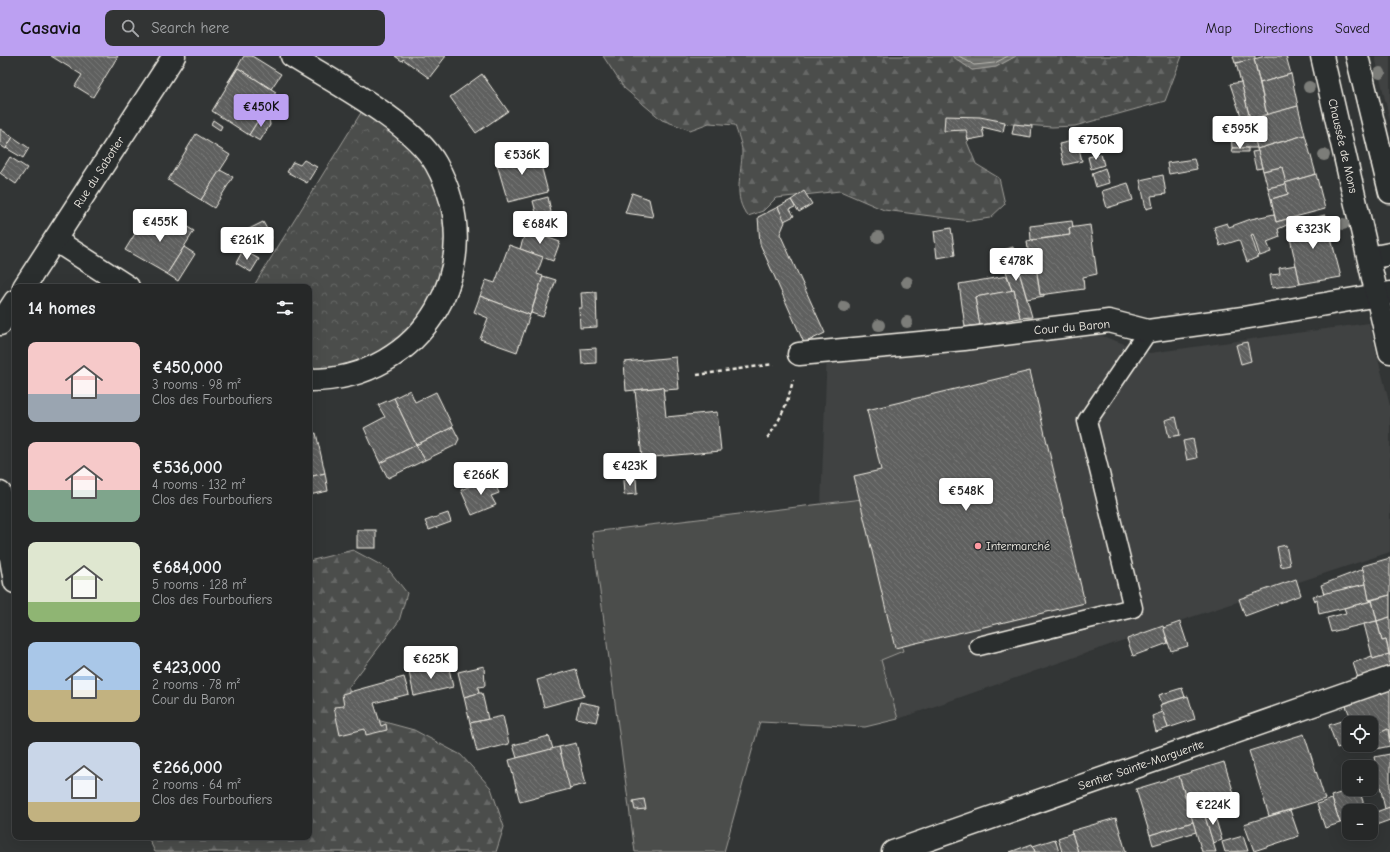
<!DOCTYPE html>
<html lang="en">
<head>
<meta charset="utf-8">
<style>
  :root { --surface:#262828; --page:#323434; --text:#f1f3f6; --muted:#a4a6a8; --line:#424445; --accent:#bca0f2 }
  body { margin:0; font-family:"Comic Neue",sans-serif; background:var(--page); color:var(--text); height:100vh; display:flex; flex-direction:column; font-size:15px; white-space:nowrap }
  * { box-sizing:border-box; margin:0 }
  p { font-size:13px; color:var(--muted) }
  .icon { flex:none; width:22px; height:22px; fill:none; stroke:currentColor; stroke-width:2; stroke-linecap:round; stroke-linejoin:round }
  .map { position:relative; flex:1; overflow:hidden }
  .sheet { position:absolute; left:12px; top:228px; width:300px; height:556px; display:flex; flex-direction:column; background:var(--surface); border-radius:8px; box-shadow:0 4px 16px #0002,0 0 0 1px var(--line) }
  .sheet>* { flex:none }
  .fabs { position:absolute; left:1342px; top:660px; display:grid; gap:8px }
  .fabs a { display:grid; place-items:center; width:36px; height:36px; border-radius:8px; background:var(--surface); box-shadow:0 4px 16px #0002,0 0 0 1px var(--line); font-size:20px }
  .price { position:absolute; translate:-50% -34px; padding:0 9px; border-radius:4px; background:#fff; color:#222; font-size:13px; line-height:26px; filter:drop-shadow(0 1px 2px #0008) }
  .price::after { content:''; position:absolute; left:50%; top:24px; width:12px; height:9px; margin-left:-6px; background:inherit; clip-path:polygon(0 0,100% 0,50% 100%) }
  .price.on { background:var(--accent); color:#111 }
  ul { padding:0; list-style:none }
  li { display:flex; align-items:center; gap:12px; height:100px; padding:0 16px }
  li span { display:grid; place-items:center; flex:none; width:112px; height:80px; border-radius:8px; color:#555 }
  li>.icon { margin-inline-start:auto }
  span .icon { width:48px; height:48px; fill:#fffc; stroke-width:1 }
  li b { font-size:17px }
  h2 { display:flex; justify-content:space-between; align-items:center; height:48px; padding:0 16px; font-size:17px }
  header { display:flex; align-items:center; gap:24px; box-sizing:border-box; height:56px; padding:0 20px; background:var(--accent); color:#111 }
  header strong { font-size:19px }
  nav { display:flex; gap:22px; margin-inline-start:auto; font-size:14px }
  .search { width:280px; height:36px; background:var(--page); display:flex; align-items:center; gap:10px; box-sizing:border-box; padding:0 14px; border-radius:8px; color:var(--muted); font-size:15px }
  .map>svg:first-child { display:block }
  .built { fill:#404242 }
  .grass { fill:#4b4d4c; stroke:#a09f9a }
  .forest { fill:url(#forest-firs); stroke:#a09f9a }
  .park { fill:url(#park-crowns); stroke:#a09f9a }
  .water { fill:url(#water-rules); stroke:#a6a5a0 }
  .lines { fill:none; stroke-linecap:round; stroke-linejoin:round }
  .shore { stroke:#c0bfb8; stroke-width:1 }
  .building { fill:url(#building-back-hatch); stroke:#f4f1e8 }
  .lane-casing { stroke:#f4f1e8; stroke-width:21 }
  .street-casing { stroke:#f4f1e8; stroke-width:25 }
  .primary-casing { stroke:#f4f1e8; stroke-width:25 }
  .path { stroke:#f4f1e8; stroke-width:2.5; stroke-dasharray:4 3; stroke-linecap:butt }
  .lane { stroke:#2a2d2e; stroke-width:18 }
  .street { stroke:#2a2d2e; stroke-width:22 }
  .primary { stroke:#2a2d2e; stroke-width:22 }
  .tree { fill:#7c7d79 }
  .poi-dot { fill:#ff9aa2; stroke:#2a2d2e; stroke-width:1.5 }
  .labels { text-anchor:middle; stroke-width:3; stroke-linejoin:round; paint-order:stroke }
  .street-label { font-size:12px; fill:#f4f1e8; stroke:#2a2d2e }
  .poi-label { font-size:12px; fill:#f4f1e8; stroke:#2a2d2e; text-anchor:start }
</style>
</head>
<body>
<header>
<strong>Casavia</strong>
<div class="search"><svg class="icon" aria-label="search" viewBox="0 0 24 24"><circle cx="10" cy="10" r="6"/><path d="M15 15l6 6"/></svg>Search here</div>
<nav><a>Map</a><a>Directions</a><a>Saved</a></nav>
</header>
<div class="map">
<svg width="1390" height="796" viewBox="0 0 1390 796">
  <defs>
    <pattern id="forest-firs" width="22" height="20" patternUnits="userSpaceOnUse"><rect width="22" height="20" fill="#4b4d4c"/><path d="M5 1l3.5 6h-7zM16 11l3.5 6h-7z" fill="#666766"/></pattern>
    <pattern id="park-crowns" width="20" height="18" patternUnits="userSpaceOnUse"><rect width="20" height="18" fill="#4b4d4c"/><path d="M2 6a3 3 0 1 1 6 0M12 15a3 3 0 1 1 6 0" fill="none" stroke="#666766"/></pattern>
    <pattern id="water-rules" width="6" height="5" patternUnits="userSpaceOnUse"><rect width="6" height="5" fill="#727370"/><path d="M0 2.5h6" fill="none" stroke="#5e5e5b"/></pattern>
    <pattern id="building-back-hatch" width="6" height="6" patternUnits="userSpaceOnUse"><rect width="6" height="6" fill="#5f605f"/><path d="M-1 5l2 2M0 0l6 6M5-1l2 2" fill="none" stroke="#777776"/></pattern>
  </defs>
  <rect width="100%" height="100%" fill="#323535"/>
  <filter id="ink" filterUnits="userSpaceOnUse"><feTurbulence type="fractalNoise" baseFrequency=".025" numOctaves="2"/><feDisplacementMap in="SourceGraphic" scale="8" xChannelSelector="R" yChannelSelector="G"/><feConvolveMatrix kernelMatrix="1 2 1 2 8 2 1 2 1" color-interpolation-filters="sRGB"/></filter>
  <g filter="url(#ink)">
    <!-- built -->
    <g class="built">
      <path d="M 1375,0 L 1390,0 L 1390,65 Z"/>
      <path d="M 1369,267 L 1390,350 L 1390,496 L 1158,572 L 898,663 L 881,604 L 903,595 L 862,443 L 821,448 L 827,295 L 1088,275 L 1150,297 Z"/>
    </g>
    <!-- grass -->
    <path class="grass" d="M 862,443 L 903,595 L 881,604 L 898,663 L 865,671 L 760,666 L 724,796 L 635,796 L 592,476 Z"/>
    <!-- forest -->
    <g class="forest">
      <path d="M 603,0 L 952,0 L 972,14 L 996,11 L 1016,0 L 1182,0 L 1165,45 L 1075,70 L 1052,71 L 987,66 L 967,86 L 976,108 L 999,122 L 1005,148 L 990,162 L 970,165 L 884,154 L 840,135 L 776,142 L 763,155 L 748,160 C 732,142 742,118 742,96 C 742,87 737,77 735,69 L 709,67 L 690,74 L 662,64 L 624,32 Z"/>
      <path d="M 353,494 L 388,513 L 407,537 L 399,565 L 348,632 L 366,661 L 414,674 L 461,699 L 491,732 L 504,771 L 496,796 L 155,796 L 148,781 L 309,781 L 309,505 Z"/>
    </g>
    <!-- park -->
    <path class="park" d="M 367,47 L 436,108 L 452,220 L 403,294 L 309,324 L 309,231 L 253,231 Z"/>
    <!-- water -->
    <path class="water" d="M 952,0 L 1016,0 L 996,11 L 972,14 Z"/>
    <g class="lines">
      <!-- shore -->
      <path class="shore" d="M 959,0 L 974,9 L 995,7 L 1008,0"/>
    </g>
    <!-- building -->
    <g class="building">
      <path d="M 51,0 L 118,0 L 93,41 L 75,30 L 82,19 Z"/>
      <path d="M 244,0 L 252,0 L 281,18 L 271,33 L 238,12 L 228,26 Z"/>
      <path d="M 395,0 L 446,0 L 429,22 L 403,3 L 402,5 Z"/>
      <path d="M 1233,0 L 1255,0 L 1255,3 L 1235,7 Z"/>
      <path d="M 1265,0 L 1286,0 L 1291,18 L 1260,27 L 1254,3 Z"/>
      <path d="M 1254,3 L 1267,59 L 1250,63 L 1236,7 Z"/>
      <path d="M 238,12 L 276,36 L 249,79 L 212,55 Z"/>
      <path d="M 482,18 L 508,55 L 476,77 L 450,41 Z"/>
      <path d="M 1291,18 L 1298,50 L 1267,59 L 1260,27 Z"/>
      <path d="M 1241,26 L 1249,59 L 1241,60 L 1230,28 Z"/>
      <path d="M 1298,50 L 1305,79 L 1257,93 L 1250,63 Z"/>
      <path d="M 262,58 L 269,62 L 270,69 L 260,85 L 249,79 Z"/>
      <path d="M 945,60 L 980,61 L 1005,66 L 1003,76 L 982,71 L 984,81 L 968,84 L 966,74 L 944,75 Z"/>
      <path d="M 1250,63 L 1251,70 L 1238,74 L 1236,66 Z"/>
      <path d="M 213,64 L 222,70 L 220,74 L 211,68 Z"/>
      <path d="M 1014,68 L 1032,70 L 1031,81 L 1012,78 Z"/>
      <path d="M 0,73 L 13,81 L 6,93 L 0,89 Z"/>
      <path d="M 1252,75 L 1257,92 L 1232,92 L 1231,78 Z"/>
      <path d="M 196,78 L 230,99 L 201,144 L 168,124 Z"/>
      <path d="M 1305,79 L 1316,118 L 1285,127 L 1282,111 L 1263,115 L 1257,93 Z"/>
      <path d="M 13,81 L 29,92 L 23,102 L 6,92 Z"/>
      <path d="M 1077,84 L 1082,105 L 1064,109 L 1059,88 Z"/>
      <path d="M 1232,92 L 1248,92 L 1248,96 L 1231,96 Z"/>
      <path d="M 537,94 L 548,136 L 508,146 L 496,105 Z"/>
      <path d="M 1258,95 L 1262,112 L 1256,113 L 1252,96 Z"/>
      <path d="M 1101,98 L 1104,109 L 1091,113 L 1088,101 Z"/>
      <path d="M 10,101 L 27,112 L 16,128 L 0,117 Z"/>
      <path d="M 1194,103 L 1197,113 L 1169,118 L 1167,107 Z"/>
      <path d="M 304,104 L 317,111 L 307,127 L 287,116 L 293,106 L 300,109 Z"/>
      <path d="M 1282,111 L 1286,128 L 1268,132 L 1263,115 Z"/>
      <path d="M 1105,112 L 1109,127 L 1096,131 L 1092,117 Z"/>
      <path d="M 220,114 L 233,121 L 214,152 L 201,144 Z"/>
      <path d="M 1316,118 L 1325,153 L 1276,166 L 1271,143 L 1288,138 L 1285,127 Z"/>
      <path d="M 1163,119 L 1166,138 L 1151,140 L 1153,151 L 1146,153 L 1140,124 Z"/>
      <path d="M 1128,127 L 1133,144 L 1107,152 L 1102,135 Z"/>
      <path d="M 1286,128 L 1288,138 L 1271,143 L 1268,132 Z"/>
      <path d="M 804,135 L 812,148 L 799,156 L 791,144 Z"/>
      <path d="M 632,137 L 649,143 L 653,161 L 625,157 Z"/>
      <path d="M 548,141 L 551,156 L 537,160 L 533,145 Z"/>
      <path d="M 791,144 L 795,151 L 790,153 L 794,160 L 784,165 L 778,151 Z"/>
      <path d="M 778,151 L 785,166 L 780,178 L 825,277 L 804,287 L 760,188 L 758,161 Z"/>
      <path d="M 163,156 L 194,175 L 167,218 L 125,194 L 141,168 L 151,174 Z"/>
      <path d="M 1274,158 L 1276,166 L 1287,163 L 1289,168 L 1278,173 L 1280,181 L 1267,186 L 1271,196 L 1260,200 L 1253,178 L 1251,179 L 1258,201 L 1247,206 L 1239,184 L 1220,190 L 1214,171 L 1227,167 L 1229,171 L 1251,163 Z"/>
      <path d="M 1325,159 L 1341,221 L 1300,228 L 1287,168 Z"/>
      <path d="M 1072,165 L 1073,171 L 1069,172 L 1070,179 L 1031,184 L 1030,170 Z"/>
      <path d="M 263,166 L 272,182 L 256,191 L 247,174 Z"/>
      <path d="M 1090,169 L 1097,218 L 1083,221 L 1084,233 L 1040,239 L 1036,210 L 1030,211 L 1027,185 L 1070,179 L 1069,172 Z"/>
      <path d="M 951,172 L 955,199 L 937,202 L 934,175 Z"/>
      <path d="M 526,174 L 560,186 L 553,205 L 520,193 Z"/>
      <path d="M 509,189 L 543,201 L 537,218 L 543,220 L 530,259 L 480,240 L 486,224 L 495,227 Z"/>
      <path d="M 184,191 L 195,198 L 178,225 L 167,218 Z"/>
      <path d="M 1013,191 L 1014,198 L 1032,261 L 1020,262 L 1014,234 L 1012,235 L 1000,195 Z"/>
      <path d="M 243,194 L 259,203 L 251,216 L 236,207 Z"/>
      <path d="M 1028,196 L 1030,211 L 1036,210 L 1040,239 L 1044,238 L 1044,240 L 1027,243 L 1014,198 Z"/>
      <path d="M 1296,209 L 1300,228 L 1272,232 L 1270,219 L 1280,218 L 1279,212 Z"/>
      <path d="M 543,220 L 556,224 L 543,261 L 531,257 Z"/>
      <path d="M 1007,220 L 1012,235 L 975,241 L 980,269 L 965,271 L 959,228 Z"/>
      <path d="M 1014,234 L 1020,262 L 980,269 L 975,241 Z"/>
      <path d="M 596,236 L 597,271 L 580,272 L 579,252 L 582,252 L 581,237 Z"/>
      <path d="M 480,240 L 530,259 L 517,296 L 480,283 L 488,262 L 474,256 Z"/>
      <path d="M 1247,286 L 1251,305 L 1241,308 L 1236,289 Z"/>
      <path d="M 596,292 L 596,307 L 582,308 L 581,293 Z"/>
      <path d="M 676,301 L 679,333 L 664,334 L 663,331 L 626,335 L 624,306 Z"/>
      <path d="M 1030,315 L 1085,547 L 895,592 L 854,420 L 881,414 L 867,354 Z"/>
      <path d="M 663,331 L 666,361 L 717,356 L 721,395 L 642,402 L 635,334 Z"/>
      <path d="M 410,334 L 415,346 L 436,336 L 453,371 L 416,389 L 394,342 Z"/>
      <path d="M 394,342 L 416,389 L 380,407 L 364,372 L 385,361 L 378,349 Z"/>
      <path d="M 1176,361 L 1180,379 L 1169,381 L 1165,364 Z"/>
      <path d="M 453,371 L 459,383 L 456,389 L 425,404 L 416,389 Z"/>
      <path d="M 316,377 L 325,417 L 309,421 L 309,379 Z"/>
      <path d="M 1193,383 L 1197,402 L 1187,404 L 1183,385 Z"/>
      <path d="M 416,389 L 425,404 L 388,422 L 380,407 Z"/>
      <path d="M 325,417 L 328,435 L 309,439 L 309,421 Z"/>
      <path d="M 492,421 L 499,437 L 491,440 L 496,449 L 472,459 L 461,434 Z"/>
      <path d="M 636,423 L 637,438 L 624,439 L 623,424 Z"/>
      <path d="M 448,457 L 451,466 L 429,474 L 425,465 Z"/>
      <rect x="357" y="474" width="19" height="18"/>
      <path d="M 1286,489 L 1290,509 L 1281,511 L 1277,491 Z"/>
      <path d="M 1390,502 L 1390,539 L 1369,544 L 1362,510 Z"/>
      <path d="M 1363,513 L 1366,528 L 1324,538 L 1321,529 Z"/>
      <path d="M 1296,523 L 1301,539 L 1245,560 L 1239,543 Z"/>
      <path d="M 1366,528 L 1369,544 L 1372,545 L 1319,558 L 1317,544 L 1315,545 L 1313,540 Z"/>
      <path d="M 1390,539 L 1390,561 L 1377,565 L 1372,544 Z"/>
      <path d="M 1372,545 L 1377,565 L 1331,576 L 1327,562 L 1346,557 L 1344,552 Z"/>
      <path d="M 1390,561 L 1390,600 L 1386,584 L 1382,585 L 1377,565 Z"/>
      <path d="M 1377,565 L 1382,585 L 1386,584 L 1389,598 L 1373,603 L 1364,568 Z"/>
      <path d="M 1180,566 L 1188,590 L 1171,595 L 1163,572 Z"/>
      <path d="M 1163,570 L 1168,587 L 1133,600 L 1127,583 Z"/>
      <path d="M 1389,598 L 1390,621 L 1361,631 L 1353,607 L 1372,600 L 1373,603 Z"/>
      <path d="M 448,608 L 453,631 L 414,640 L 409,616 Z"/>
      <path d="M 484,610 L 485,630 L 478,631 L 479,637 L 464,641 L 458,616 Z"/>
      <path d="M 576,613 L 584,640 L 544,651 L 537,624 Z"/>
      <path d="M 404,621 L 409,638 L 374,647 L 381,670 L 386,668 L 387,674 L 366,679 L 365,673 L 340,679 L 334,651 L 344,650 L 342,638 Z"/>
      <path d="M 1182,632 L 1185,641 L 1162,648 L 1159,639 Z"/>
      <path d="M 1390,633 L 1390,683 L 1388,673 L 1371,681 L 1371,667 L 1353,667 L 1346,650 Z"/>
      <path d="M 479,637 L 482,637 L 488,663 L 470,667 L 464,641 Z"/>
      <path d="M 1188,640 L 1195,663 L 1168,672 L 1160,649 Z"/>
      <path d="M 580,646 L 600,650 L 596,666 L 576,662 Z"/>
      <path d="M 1163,656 L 1168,672 L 1156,676 L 1152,660 Z"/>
      <path d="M 503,660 L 509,688 L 477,696 L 470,667 Z"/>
      <path d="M 1344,664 L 1349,678 L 1349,688 L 1337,692 L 1329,669 Z"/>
      <path d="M 1388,673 L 1390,690 L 1371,694 L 1371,681 Z"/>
      <path d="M 1304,678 L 1325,743 L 1269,760 L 1249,695 Z"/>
      <path d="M 549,680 L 553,693 L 517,702 L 513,689 Z"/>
      <path d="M 576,687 L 586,728 L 569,732 L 559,691 Z"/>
      <path d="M 559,691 L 570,733 L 520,746 L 509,704 Z"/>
      <path d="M 1390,698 L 1390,751 L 1385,753 L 1374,701 Z"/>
      <path d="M 1224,706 L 1237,747 L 1204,757 L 1216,796 L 1202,796 L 1179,720 Z"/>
      <path d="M 1376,711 L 1378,719 L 1371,721 L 1371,713 Z"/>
      <path d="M 1179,720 L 1193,766 L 1150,779 L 1136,733 Z"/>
      <path d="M 1352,733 L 1359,733 L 1366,755 L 1349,755 L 1349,764 L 1340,767 L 1331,740 Z"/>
      <path d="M 644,743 L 646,753 L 635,754 L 633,745 Z"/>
      <path d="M 1332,743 L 1340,767 L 1325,772 L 1317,748 Z"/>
      <path d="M 1390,751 L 1390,764 L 1376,769 L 1373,757 Z"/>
      <path d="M 1213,754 L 1222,784 L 1213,787 L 1204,757 Z"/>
      <path d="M 1290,754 L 1299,780 L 1254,795 L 1244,768 Z"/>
      <path d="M 1116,762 L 1126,796 L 1078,796 L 1071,775 Z"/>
      <path d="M 1193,766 L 1196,776 L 1153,789 L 1150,779 Z"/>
      <path d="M 1072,777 L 1078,796 L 1062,796 L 1058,782 Z"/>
      <path d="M 1243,780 L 1248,795 L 1225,796 L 1222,786 Z"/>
      <path d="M 1055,783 L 1059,796 L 1035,796 L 1033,790 Z"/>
      <path d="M 1032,788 L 1035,796 L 1010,796 Z"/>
    </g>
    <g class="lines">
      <defs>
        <path id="lane" d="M 979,590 L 1133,552 L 1087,365 L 1148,275"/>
        <g id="street">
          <path d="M 292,0 C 333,26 413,67 436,108 C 492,208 423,325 309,324"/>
          <path d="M 55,184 L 128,231"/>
          <path d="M 1369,202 L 1390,198"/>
          <path d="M 24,231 L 174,0"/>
          <path d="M 0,268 L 15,245"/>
          <path d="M 799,298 L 964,283 L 1109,265 L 1148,275 L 1243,262 L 1390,237"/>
          <path d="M 0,437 L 15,526"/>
          <path d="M 893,796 L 1390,622"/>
        </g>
        <g id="primary">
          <path d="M 1322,0 L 1390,296"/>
          <path d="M 1357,0 L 1390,136"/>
        </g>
      </defs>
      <!-- lane casing -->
      <use href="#lane" class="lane-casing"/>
      <!-- street casing -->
      <use href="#street" class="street-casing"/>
      <!-- primary casing -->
      <use href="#primary" class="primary-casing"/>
      <!-- path -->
      <g class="path">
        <path d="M 697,319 L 774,308"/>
        <path d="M 767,382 C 781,364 788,346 793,324"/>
      </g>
      <!-- lane -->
      <use href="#lane" class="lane"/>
      <!-- street -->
      <use href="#street" class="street"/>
      <!-- primary -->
      <use href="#primary" class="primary"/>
    </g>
    <!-- trees -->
    <g class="tree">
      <circle cx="1380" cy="17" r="6"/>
      <circle cx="1309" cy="31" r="6"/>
      <circle cx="1324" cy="99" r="6"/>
      <circle cx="1343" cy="168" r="6"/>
      <circle cx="878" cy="181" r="6"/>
      <circle cx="907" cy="226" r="6"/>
      <circle cx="844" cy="251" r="6"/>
      <circle cx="907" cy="266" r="6"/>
      <circle cx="879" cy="269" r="6"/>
    </g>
  </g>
  <!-- markers -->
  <circle class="poi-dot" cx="978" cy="490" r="4"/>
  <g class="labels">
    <!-- street labels -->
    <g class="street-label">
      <text transform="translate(1343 90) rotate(77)" y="4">Chaussée de Mons</text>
      <text transform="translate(99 116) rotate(-57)" y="4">Rue du Sabotier</text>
      <text transform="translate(1072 271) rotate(-5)" y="4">Cour du Baron</text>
      <text transform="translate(1141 709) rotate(-19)" y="4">Sentier Sainte-Marguerite</text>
    </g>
    <!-- poi labels -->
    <g class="poi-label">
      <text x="986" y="494">Intermarché</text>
    </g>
  </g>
</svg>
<div class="fabs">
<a><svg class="icon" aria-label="locate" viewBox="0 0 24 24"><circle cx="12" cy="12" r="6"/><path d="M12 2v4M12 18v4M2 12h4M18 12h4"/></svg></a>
<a>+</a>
<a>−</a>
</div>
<b class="price on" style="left:261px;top:72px">€450K</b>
<b class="price" style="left:1240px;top:94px">€595K</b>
<b class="price" style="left:1096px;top:105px">€750K</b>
<b class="price" style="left:522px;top:120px">€536K</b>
<b class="price" style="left:160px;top:187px">€455K</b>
<b class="price" style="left:540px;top:189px">€684K</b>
<b class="price" style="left:1313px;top:194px">€323K</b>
<b class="price" style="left:247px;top:205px">€261K</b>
<b class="price" style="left:1016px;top:226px">€478K</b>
<b class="price" style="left:630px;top:431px">€423K</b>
<b class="price" style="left:481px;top:440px">€266K</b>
<b class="price" style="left:966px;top:456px">€548K</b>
<b class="price" style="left:431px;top:624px">€625K</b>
<b class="price" style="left:1213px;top:770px">€224K</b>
<section class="sheet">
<h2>14 homes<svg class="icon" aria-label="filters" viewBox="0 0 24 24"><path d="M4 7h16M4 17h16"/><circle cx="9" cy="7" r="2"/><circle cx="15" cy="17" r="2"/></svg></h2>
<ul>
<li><span style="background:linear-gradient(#f6c9c9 65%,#9aa5b1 0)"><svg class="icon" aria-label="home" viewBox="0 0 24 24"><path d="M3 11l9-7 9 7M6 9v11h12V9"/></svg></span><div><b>€450,000</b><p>3 rooms · 98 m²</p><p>Clos des Fourboutiers</p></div></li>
<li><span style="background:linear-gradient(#f6c9c9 60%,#7fa58c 0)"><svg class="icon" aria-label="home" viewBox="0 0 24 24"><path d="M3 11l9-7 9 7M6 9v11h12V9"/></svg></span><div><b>€536,000</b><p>4 rooms · 132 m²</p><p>Clos des Fourboutiers</p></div></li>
<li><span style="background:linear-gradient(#dfe7d0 75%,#8fb573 0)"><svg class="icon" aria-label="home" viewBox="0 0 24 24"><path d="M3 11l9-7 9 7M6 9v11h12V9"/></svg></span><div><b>€684,000</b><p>5 rooms · 128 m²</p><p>Clos des Fourboutiers</p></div></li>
<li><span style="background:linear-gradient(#a9c7e8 60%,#c2b280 0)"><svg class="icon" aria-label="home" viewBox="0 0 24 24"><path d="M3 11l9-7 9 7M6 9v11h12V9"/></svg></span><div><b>€423,000</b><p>2 rooms · 78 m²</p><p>Cour du Baron</p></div></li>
<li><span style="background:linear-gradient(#c9d6e8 75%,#c2b280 0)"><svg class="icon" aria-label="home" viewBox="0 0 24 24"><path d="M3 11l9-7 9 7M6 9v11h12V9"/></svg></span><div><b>€266,000</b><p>2 rooms · 64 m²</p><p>Clos des Fourboutiers</p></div></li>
</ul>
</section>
</div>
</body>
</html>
